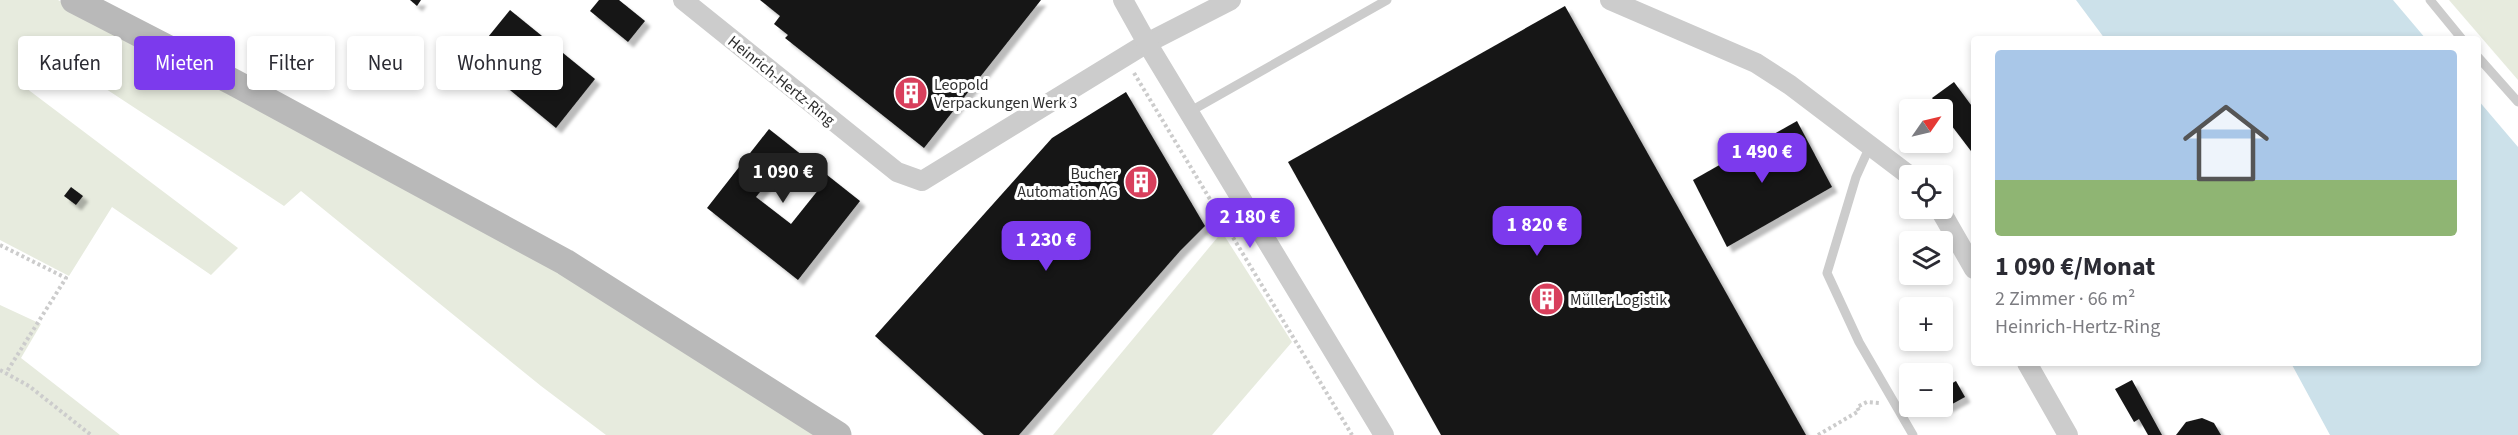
<!DOCTYPE html>
<html lang="de">
<head>
<meta charset="utf-8">
<style>
  :root { --surface:#fff; --page:#f2f2f3; --text:#2b2b33; --muted:#7c7c81; --line:#e1e1e2; --accent:#7c3aed }
  body { margin:0; font-family:"Source Sans 3",sans-serif; background:var(--page); color:var(--text); height:100vh; display:flex; flex-direction:column; font-size:22px; white-space:nowrap }
  * { box-sizing:border-box; margin:0 }
  p { font-size:20px; color:var(--muted) }
  .icon { flex:none; width:33px; height:33px; fill:none; stroke:currentColor; stroke-width:2; stroke-linecap:round; stroke-linejoin:round }
  .map { position:relative; flex:1; overflow:hidden }
  .sheet { position:absolute; left:1971px; top:36px; width:510px; height:330px; display:flex; flex-direction:column; background:var(--surface); border-radius:6px; box-shadow:0 3px 9px #0003 }
  .sheet>* { flex:none }
  .top-card { position:absolute; left:18px; top:36px; width:570px; height:54px; display:flex; gap:12px }
  .needle { width:39px; rotate:56deg }
  .buttons { position:absolute; left:1899px; top:99px; display:grid; gap:12px }
  .buttons a { display:grid; place-items:center; width:54px; height:54px; border-radius:6px; background:var(--surface); box-shadow:0 3px 9px #0003; font-size:30px }
  .price { position:absolute; translate:-50% -51px; padding:0 14px; border-radius:12px; background:var(--accent); color:#fff; font-size:20px; line-height:39px; filter:drop-shadow(0 2px 3px #0008) }
  .price::after { content:''; position:absolute; left:50%; top:36px; width:18px; height:14px; margin-left:-9px; background:inherit; clip-path:polygon(0 0,100% 0,50% 100%) }
  .price.active { background:#222; color:#fff }
  ul { padding:0; list-style:none }
  li { display:grid; align-content:center; gap:12px; height:318px; padding:0 24px }
  li+li { border-top:2px solid var(--line) }
  li span { display:grid; place-items:center; height:186px; border-radius:6px; color:#555 }
  li>.icon { margin-inline-start:auto }
  span .icon { width:108px; height:108px; fill:#fffc; stroke-width:1 }
  li b { font-size:26px }
  .chip { padding:0 21px; border-radius:6px; background:var(--surface); box-shadow:0 3px 9px #0003; font-size:21px; line-height:54px }
  .chip.active { background:var(--accent); color:#fff }
  .map>svg:first-child { display:block }
  .green { fill:#e7ebde }
  .water { fill:#cce1ea }
  .building { fill:#161616; fill-rule:evenodd; filter:url(#shadow) }
  .lines { fill:none; stroke-linecap:round; stroke-linejoin:round }
  .path { stroke:#ccc; stroke-width:4; stroke-dasharray:3 3; stroke-linecap:butt }
  .lane { stroke:#ccc; stroke-width:9 }
  .street { stroke:#ccc; stroke-width:20 }
  .secondary { stroke:#b9b9b9; stroke-width:27 }
  .labels { text-anchor:middle; stroke-width:6; stroke-linejoin:round; paint-order:stroke }
  .street-label { font-size:16px; fill:#2f2f2f; stroke:#fff }
  .poi-label { font-size:16px; fill:#2f2f2f; stroke:#fff; text-anchor:start }
</style>
</head>
<body>
<div class="map">
<svg width="2518" height="435" viewBox="0 0 2518 435">
  <defs>
    <filter id="shadow"><feDropShadow dx="5.5" dy="5.5" stdDeviation="1.5" flood-color="#0004"/></filter>
  </defs>
  <rect width="100%" height="100%" fill="#fff"/>
  <!-- green -->
  <g class="green">
    <path d="M 0,0 L 58,0 L 230,89 L 560,268 L 827,435 L 606,435 L 541,386 L 301,191 L 284,206 L 39,45 L 18,82 L 238,248 L 211,275 L 112,207 L 69,276 L 0,240 Z"/>
    <path d="M 2449,0 L 2518,0 L 2518,80 Z"/>
    <path d="M 1222,232 L 1292,342 L 1212,435 L 1053,435 Z"/>
    <path d="M 0,305 L 41,324 L 21,358 L 120,435 L 0,435 Z"/>
  </g>
  <!-- water -->
  <g class="water">
    <path d="M 2076,0 L 2393,0 L 2426,39 L 2105,39 Z"/>
    <path d="M 2478,100 L 2518,147 L 2518,435 L 2330,435 L 2291,363 L 2478,363 Z"/>
  </g>
  <!-- building -->
  <g class="building">
    <path d="M 410,0 L 421,0 L 417,6 Z"/>
    <path d="M 599,0 L 619,0 L 645,21 L 628,42 L 590,11 Z"/>
    <path d="M 760,0 L 1041,0 L 924,148 L 785,38 L 788,35 L 774,24 L 780,16 Z"/>
    <path d="M 1565,6 L 1806,435 L 1441,435 L 1288,162 Z"/>
    <path d="M 510,10 L 595,79 L 556,128 L 471,58 Z"/>
    <path d="M 1954,82 L 1974,109 L 1974,155 L 1942,113 L 1942,110 L 1932,98 Z"/>
    <path d="M 1126,92 L 1205,226 L 1180,251 L 1019,435 L 984,435 L 875,336 L 1052,138 Z"/>
    <path d="M 1797,121 L 1832,187 L 1727,247 L 1693,180 Z"/>
    <path d="M 769,129 L 860,201 L 798,280 L 707,208 ZM 784,162 L 819,189 L 791,224 L 756,197 Z"/>
    <path d="M 71,187 L 83,196 L 76,205 L 64,196 Z"/>
    <path d="M 2132,380 L 2162,435 L 2148,435 L 2139,419 L 2134,422 L 2115,389 Z"/>
    <path d="M 1956,381 L 1965,397 L 1945,408 L 1942,389 Z"/>
    <path d="M 2202,418 L 2214,423 L 2221,435 L 2176,435 L 2186,422 Z"/>
  </g>
  <g class="lines">
    <!-- path -->
    <g class="path">
      <path d="M 1134,73 L 1352,435"/>
      <path d="M 0,245 L 66,278 L 6,373"/>
      <path d="M 0,370 L 29,386 L 91,435"/>
      <path d="M 1818,435 L 1859,411 L 1857,407 L 1867,402 L 1879,403"/>
    </g>
    <!-- lane -->
    <g class="lane">
      <path d="M 2430,0 L 2462,39"/>
      <path d="M 2478,57 L 2518,102"/>
      <path d="M 1189,112 L 1387,0"/>
      <path d="M 1870,146 L 1856,177 L 1827,273 L 1859,342 L 1913,435"/>
    </g>
    <!-- street -->
    <g class="street">
      <path d="M 683,0 L 897,172 L 922,181 L 1147,43 L 1231,0"/>
      <path d="M 1123,0 L 1147,43 L 1384,435"/>
      <path d="M 1610,0 L 1756,63 L 1790,85 L 1910,176"/>
      <path d="M 1939,208 L 1974,269"/>
      <path d="M 2027,363 L 2068,435"/>
    </g>
    <!-- secondary -->
    <path class="secondary" d="M 74,0 L 233,82 L 565,262 L 838,435"/>
  </g>
  <!-- icons -->
  <defs>
    <symbol id="building-disc" viewBox="-11 -11 22 22"><circle r="9.5" fill="#d83f5c" stroke="#fff"/><path d="M-4-6H4V6H1V3H-1V6H-4ZM-2.5-4.3h1.7v1.8h-1.7ZM.8-4.3h1.7v1.8H.8ZM-2.5-1h1.7V.8h-1.7ZM.8-1h1.7V.8H.8Z" fill="#fff"/></symbol>
  </defs>
  <g fill-rule="evenodd">
    <use href="#building-disc" x="892" y="74" width="38" height="38"/>
    <use href="#building-disc" x="1122" y="163" width="38" height="38"/>
    <use href="#building-disc" x="1528" y="280" width="38" height="38"/>
  </g>
  <g class="labels">
    <!-- street labels -->
    <g class="street-label">
      <text transform="translate(782 80) rotate(39)" y="6">Heinrich-Hertz-Ring</text>
    </g>
    <!-- poi labels -->
    <g class="poi-label">
      <text x="934" y="90">Leopold<tspan x="934" dy="18">Verpackungen Werk 3</tspan></text>
      <text x="1118" y="179" text-anchor="end">Bucher<tspan x="1118" dy="18">Automation AG</tspan></text>
      <text x="1570" y="305">Müller Logistik</text>
    </g>
  </g>
</svg>
<div class="buttons">
<a><svg class="needle" viewBox="-14 -14 28 28"><path d="M0-13l5 13h-10z" fill="#e53935"/><path d="M0 13l5-13h-10z" fill="#7c7c81"/></svg></a>
<a><svg class="icon" aria-label="locate" viewBox="0 0 24 24"><circle cx="12" cy="12" r="6"/><path d="M12 2v4M12 18v4M2 12h4M18 12h4"/></svg></a>
<a><svg class="icon" aria-label="layers" viewBox="0 0 24 24"><path d="M12 4l9 5-9 5-9-5zM3 14l9 5 9-5"/></svg></a>
<a>+</a>
<a>−</a>
</div>
<b class="price" style="left:1762px;top:184px">1 490 €</b>
<b class="price active" style="left:783px;top:204px">1 090 €</b>
<b class="price" style="left:1250px;top:249px">2 180 €</b>
<b class="price" style="left:1537px;top:257px">1 820 €</b>
<b class="price" style="left:1046px;top:272px">1 230 €</b>
<div class="top-card">
<a class="chip">Kaufen</a>
<a class="chip active">Mieten</a>
<a class="chip">Filter</a>
<a class="chip">Neu</a>
<a class="chip">Wohnung</a>
</div>
<section class="sheet">
<ul>
<li><span style="background:linear-gradient(#a9c7e8 70%,#8fb573 0)"><svg class="icon" aria-label="home" viewBox="0 0 24 24"><path d="M3 11l9-7 9 7M6 9v11h12V9"/></svg></span><div><b>1 090 €/Monat</b><p>2 Zimmer · 66 m²</p><p>Heinrich-Hertz-Ring</p></div></li>
</ul>
</section>
</div>
</body>
</html>
